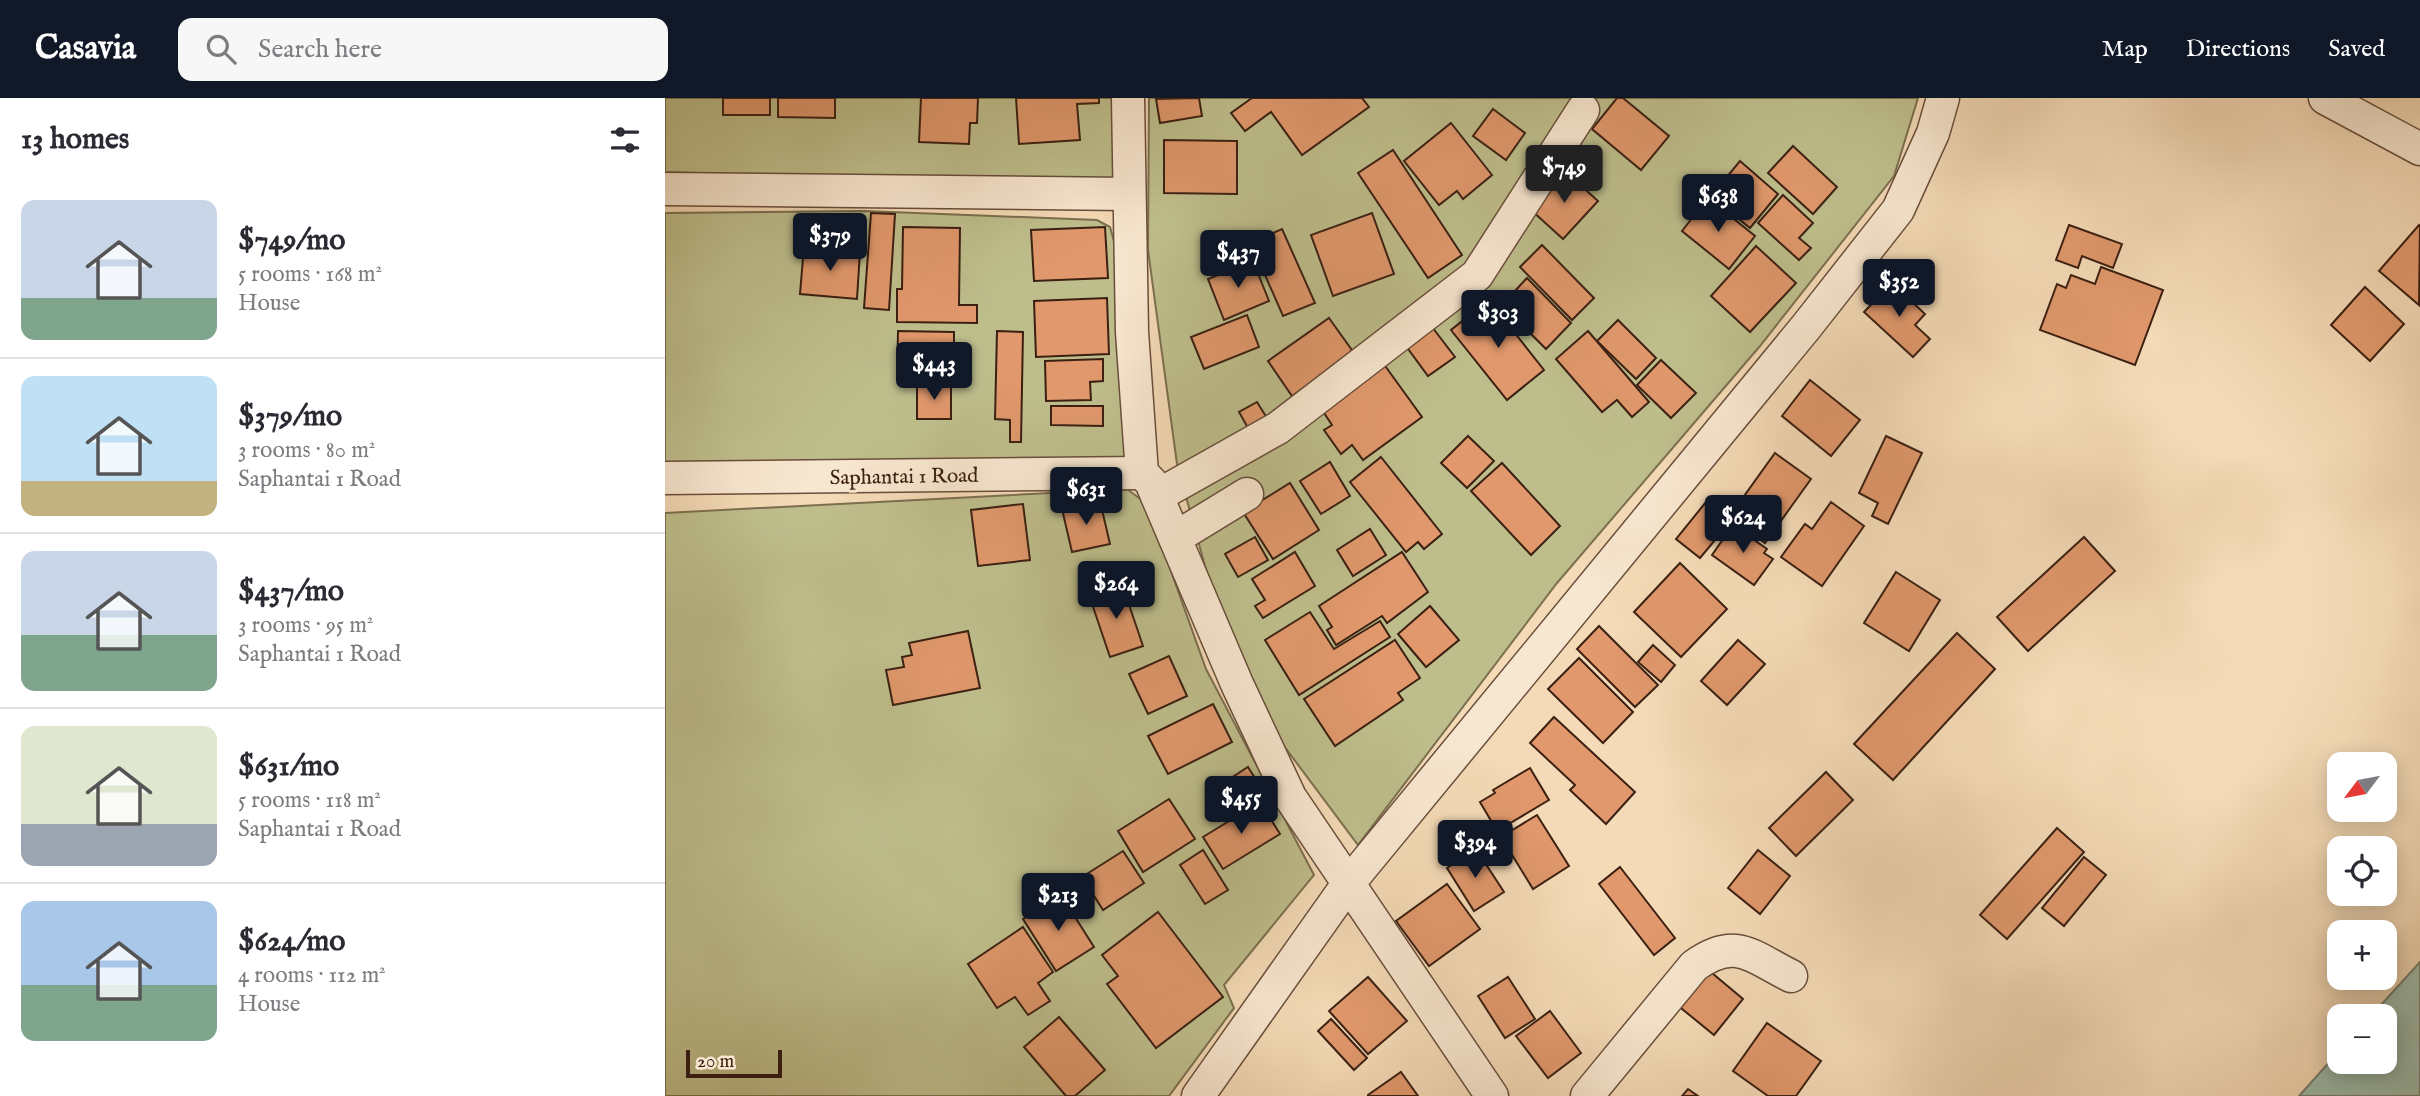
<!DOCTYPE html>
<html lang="en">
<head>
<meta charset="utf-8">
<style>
  :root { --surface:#fff; --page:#f7f7f7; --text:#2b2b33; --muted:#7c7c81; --line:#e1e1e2; --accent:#111827 }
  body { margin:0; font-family:"IM FELL English",serif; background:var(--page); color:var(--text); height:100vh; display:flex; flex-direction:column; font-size:26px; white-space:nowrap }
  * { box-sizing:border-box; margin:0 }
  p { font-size:23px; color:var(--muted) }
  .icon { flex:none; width:38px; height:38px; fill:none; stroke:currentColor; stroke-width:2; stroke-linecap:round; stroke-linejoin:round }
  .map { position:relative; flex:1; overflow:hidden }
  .drawer { display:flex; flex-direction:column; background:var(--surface); width:665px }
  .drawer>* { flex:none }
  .needle { width:46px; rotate:238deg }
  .controls { position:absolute; left:1662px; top:654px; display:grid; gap:14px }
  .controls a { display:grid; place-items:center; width:70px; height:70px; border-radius:14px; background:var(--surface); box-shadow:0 4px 18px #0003; font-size:35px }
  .scale { position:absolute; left:21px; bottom:18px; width:96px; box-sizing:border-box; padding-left:7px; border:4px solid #3b2012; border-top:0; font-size:19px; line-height:24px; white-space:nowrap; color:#3b2012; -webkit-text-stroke:5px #f8e7d0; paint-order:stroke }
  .price { position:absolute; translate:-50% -60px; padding:0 16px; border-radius:7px; background:var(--accent); color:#fff; font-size:23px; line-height:46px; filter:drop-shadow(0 2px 4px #0008) }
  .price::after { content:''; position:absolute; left:50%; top:42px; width:21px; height:16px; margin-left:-10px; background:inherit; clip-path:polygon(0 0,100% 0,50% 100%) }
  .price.on { background:#222; color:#fff }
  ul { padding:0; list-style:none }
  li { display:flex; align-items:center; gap:21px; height:175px; padding:0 21px }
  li+li { border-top:2px solid var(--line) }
  li span { display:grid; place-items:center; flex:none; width:196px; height:140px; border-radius:14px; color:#555 }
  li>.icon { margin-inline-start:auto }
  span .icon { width:84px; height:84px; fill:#fffc; stroke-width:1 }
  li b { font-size:30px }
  h2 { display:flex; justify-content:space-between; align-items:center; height:84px; padding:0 21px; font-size:30px }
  header { display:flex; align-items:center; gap:42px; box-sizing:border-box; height:98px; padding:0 35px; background:var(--accent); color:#fff }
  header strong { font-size:33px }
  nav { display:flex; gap:38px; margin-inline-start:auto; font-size:24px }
  .search { width:490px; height:63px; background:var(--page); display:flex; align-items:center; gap:18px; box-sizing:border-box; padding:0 24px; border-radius:14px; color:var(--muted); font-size:26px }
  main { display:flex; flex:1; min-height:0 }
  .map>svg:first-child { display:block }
  .green { fill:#bebe8c; stroke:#7c6f4f; stroke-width:2 }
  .water { fill:#9cbbab; stroke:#757d6e; stroke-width:2 }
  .building { fill:#e0986c; stroke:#3b2012; stroke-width:2 }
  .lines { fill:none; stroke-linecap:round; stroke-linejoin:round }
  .minor-casing { stroke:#694e3b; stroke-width:35 }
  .minor { stroke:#f8e7d0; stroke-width:32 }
  .labels { text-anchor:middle; stroke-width:6; stroke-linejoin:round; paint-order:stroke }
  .street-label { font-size:21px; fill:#3b2012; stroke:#f8e7d0 }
</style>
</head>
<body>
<header>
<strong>Casavia</strong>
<div class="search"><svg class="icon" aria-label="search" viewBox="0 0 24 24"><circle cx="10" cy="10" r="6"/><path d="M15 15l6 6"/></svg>Search here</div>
<nav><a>Map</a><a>Directions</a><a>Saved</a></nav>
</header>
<main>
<section class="drawer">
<h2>13 homes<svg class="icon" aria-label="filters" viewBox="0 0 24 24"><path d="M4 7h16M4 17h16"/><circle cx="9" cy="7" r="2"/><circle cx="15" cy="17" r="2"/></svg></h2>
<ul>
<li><span style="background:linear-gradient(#c9d6e8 70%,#7fa58c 0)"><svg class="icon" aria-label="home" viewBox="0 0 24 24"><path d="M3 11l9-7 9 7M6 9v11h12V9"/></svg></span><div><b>$749/mo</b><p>5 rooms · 168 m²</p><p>House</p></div></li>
<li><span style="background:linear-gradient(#bfe0f5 75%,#c2b280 0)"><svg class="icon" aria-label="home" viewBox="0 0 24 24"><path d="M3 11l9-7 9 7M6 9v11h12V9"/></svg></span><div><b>$379/mo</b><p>3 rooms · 80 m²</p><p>Saphantai 1 Road</p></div></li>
<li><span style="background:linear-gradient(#c9d6e8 60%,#7fa58c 0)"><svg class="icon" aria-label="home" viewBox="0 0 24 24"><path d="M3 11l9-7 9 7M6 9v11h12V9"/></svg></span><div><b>$437/mo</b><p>3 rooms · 95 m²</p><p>Saphantai 1 Road</p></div></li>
<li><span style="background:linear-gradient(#dfe7d0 70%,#9aa5b1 0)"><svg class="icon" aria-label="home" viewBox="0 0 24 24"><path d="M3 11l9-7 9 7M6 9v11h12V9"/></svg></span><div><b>$631/mo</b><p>5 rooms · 118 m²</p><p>Saphantai 1 Road</p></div></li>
<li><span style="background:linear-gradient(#a9c7e8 60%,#7fa58c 0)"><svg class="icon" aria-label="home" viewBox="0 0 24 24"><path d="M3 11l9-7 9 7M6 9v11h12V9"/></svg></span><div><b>$624/mo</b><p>4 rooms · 112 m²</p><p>House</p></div></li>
</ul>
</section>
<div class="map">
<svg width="1755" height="998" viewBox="0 0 1755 998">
  <rect width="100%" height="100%" fill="#f4dab6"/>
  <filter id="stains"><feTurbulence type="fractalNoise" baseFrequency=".00286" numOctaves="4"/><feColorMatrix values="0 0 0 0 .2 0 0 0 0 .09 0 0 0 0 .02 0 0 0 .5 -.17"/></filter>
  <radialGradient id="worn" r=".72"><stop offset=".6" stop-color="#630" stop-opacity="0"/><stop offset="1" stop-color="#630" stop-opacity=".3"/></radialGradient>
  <!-- green -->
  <g class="green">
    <path d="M 0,0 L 453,0 L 454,69 L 446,82 L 413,87 L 0,74 Z"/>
    <path d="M 484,0 L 1253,0 L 1229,78 L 1095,248 L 892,485 L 693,747 L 610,636 L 543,479 L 512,366 L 483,152 Z"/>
    <path d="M 200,113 L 432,122 L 445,129 L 450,147 L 466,354 L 454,361 L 0,370 L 0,115 Z"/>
    <path d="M 462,391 L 482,406 L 541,571 L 649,777 L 559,887 L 569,910 L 504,998 L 0,998 L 0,415 Z"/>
  </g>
  <!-- water -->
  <path class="water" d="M 1755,864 L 1755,998 L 1634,998 L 1675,952 L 1675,964 L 1720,964 L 1720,919 L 1705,919 Z"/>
  <!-- building -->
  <g class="building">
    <rect x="58" y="0" width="47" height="17"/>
    <path d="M 113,0 L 170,0 L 170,20 L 113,19 Z"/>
    <path d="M 256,0 L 313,0 L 312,25 L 305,25 L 304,46 L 254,44 Z"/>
    <path d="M 351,0 L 434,0 L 434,5 L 412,6 L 415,42 L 354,46 Z"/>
    <path d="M 534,0 L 537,18 L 495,25 L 491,1 Z"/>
    <path d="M 587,0 L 697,0 L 704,9 L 637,57 L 606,14 L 580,33 L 566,15 Z"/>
    <path d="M 952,0 L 958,0 L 1004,38 L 976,72 L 927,31 Z"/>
    <path d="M 828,11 L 860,35 L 841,62 L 808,38 Z"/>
    <path d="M 786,25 L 827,77 L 798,101 L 792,93 L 774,107 L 739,63 Z"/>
    <path d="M 499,42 L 572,43 L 572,96 L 499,95 Z"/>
    <path d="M 1128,48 L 1172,89 L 1148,116 L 1103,75 Z"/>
    <path d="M 728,52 L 797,157 L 763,180 L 693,75 Z"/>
    <path d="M 1075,63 L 1113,96 L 1085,130 L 1046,98 Z"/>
    <path d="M 901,74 L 933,103 L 898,141 L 866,112 Z"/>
    <path d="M 1118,97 L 1148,125 L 1134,140 L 1146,150 L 1134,162 L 1093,125 Z"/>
    <path d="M 1043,100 L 1090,138 L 1064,171 L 1017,133 Z"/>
    <path d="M 206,115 L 230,116 L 224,212 L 199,210 Z"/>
    <path d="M 707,115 L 729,176 L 668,198 L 646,137 Z"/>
    <path d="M 1404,127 L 1457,146 L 1448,170 L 1417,158 L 1413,170 L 1391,162 Z"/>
    <path d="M 1754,127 L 1755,128 L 1754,207 L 1714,173 Z"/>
    <path d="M 238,129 L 295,130 L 294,207 L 312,207 L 312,225 L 232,224 L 232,191 L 237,191 Z"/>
    <path d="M 440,129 L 443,180 L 369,183 L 366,132 Z"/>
    <path d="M 617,131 L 650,205 L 618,218 L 586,145 Z"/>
    <path d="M 877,147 L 929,200 L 907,222 L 855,169 Z"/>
    <path d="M 139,148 L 195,153 L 192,201 L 135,196 Z"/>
    <path d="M 1091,148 L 1131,185 L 1085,234 L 1046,198 Z"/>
    <path d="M 588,163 L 604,203 L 559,222 L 543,181 Z"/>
    <path d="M 1436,169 L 1498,192 L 1470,267 L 1375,232 L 1392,186 L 1401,190 L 1406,177 L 1430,186 Z"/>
    <path d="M 862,180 L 906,225 L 881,251 L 837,207 Z"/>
    <path d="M 1227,185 L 1260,216 L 1250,227 L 1265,241 L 1248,259 L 1199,214 Z"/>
    <path d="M 1700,189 L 1739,226 L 1705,263 L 1666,227 Z"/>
    <path d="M 442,200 L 444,256 L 371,259 L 369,203 Z"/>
    <path d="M 824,202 L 879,272 L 842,302 L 786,232 Z"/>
    <path d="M 582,217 L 594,249 L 539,271 L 526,239 Z"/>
    <path d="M 664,220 L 689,255 L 627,298 L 603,263 Z"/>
    <path d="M 953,222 L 991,260 L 971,281 L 932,243 Z"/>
    <path d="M 764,225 L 790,259 L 763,278 L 738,244 Z"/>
    <path d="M 233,233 L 289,234 L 289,283 L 232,282 Z"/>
    <path d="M 332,233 L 358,234 L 356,344 L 345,344 L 345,322 L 330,321 Z"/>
    <path d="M 923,233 L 984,304 L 967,319 L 952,302 L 937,314 L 891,261 Z"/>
    <path d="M 438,261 L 438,283 L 425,284 L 426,302 L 381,303 L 380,263 Z"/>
    <path d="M 996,262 L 1031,295 L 1006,320 L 972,287 Z"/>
    <path d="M 718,265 L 757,319 L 698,362 L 687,347 L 676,356 L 659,332 L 667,327 L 655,309 Z"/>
    <path d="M 1145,282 L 1195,322 L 1166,358 L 1117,318 Z"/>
    <path d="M 286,286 L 286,321 L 252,321 L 252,287 Z"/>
    <path d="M 592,304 L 602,320 L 583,330 L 574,314 Z"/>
    <path d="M 386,308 L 438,308 L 438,328 L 386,327 Z"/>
    <path d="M 803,338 L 829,363 L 802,390 L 776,365 Z"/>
    <path d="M 1221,338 L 1257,355 L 1223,426 L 1207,418 L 1213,405 L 1194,395 Z"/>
    <path d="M 1110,355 L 1146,381 L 1100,445 L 1064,419 Z"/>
    <path d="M 716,359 L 777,436 L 759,451 L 753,444 L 741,454 L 685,384 Z"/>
    <path d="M 665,364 L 685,398 L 656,416 L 635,383 Z"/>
    <path d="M 837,365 L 895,428 L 866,457 L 806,393 Z"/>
    <path d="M 625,385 L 654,432 L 608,461 L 578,414 Z"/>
    <path d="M 435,403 L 445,446 L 407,454 L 397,411 Z"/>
    <path d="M 1041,404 L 1065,424 L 1035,460 L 1011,441 Z"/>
    <path d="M 1166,404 L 1199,428 L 1157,488 L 1116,459 L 1140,426 L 1147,431 Z"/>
    <path d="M 358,406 L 365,462 L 313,468 L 306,412 Z"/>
    <path d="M 1068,427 L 1102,451 L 1099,455 L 1108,461 L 1089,487 L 1047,457 Z"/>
    <path d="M 705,431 L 721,457 L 688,478 L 672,452 Z"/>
    <path d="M 590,439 L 603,462 L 573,479 L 560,456 Z"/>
    <path d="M 1419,439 L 1450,473 L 1363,553 L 1332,519 Z"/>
    <path d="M 630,454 L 650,488 L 598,520 L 590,508 L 600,502 L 587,481 Z"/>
    <path d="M 737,454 L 763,494 L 722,525 L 717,518 L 671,547 L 662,532 L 667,529 L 654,508 Z"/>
    <path d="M 1015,465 L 1062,511 L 1016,559 L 969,514 Z"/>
    <path d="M 1231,474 L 1275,502 L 1244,553 L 1199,525 Z"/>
    <path d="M 457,486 L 478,548 L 445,559 L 424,497 Z"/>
    <path d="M 765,508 L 794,542 L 761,569 L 733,536 Z"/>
    <path d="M 645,514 L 669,551 L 715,523 L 725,539 L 634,597 L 600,542 Z"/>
    <path d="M 934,528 L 993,587 L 970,609 L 912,551 Z"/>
    <path d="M 303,533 L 315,590 L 228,607 L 221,572 L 239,569 L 237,559 L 247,557 L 244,545 Z"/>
    <path d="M 1292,535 L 1330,571 L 1228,682 L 1189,646 Z"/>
    <path d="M 730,542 L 755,580 L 733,595 L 738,602 L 670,648 L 639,601 Z"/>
    <path d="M 1073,542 L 1100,566 L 1062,607 L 1036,583 Z"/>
    <path d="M 988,547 L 1010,567 L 996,584 L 973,564 Z"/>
    <path d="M 504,558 L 522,598 L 483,616 L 464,576 Z"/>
    <path d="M 914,560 L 968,614 L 938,645 L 883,591 Z"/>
    <path d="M 548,606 L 567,644 L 503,676 L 483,638 Z"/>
    <path d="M 889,619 L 970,694 L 941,726 L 905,692 L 910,687 L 865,645 Z"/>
    <path d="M 583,669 L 598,693 L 574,707 L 560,684 Z"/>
    <path d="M 865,670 L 884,702 L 832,733 L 815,704 L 830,695 L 828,692 Z"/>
    <path d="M 1161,674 L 1188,702 L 1131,758 L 1104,730 Z"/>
    <path d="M 504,701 L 530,741 L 478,774 L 453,733 Z"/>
    <path d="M 595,704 L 615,736 L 558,771 L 538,739 Z"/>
    <path d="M 872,717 L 904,768 L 868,791 L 836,739 Z"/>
    <path d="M 1392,730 L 1419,754 L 1342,841 L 1315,817 Z"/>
    <path d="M 811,751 L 839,794 L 809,813 L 782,770 Z"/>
    <path d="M 538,752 L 563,792 L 540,806 L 515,767 Z"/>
    <path d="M 1093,752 L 1125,778 L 1095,816 L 1063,790 Z"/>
    <path d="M 458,753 L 479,785 L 438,812 L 417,779 Z"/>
    <path d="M 1419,759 L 1441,777 L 1399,828 L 1377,810 Z"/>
    <path d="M 955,769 L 1010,840 L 989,857 L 934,786 Z"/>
    <path d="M 782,786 L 815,831 L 764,868 L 731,823 Z"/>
    <path d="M 396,797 L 429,849 L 391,873 L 358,821 Z"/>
    <path d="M 493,814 L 558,899 L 491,950 L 442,886 L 453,878 L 437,857 Z"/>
    <path d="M 358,829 L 388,874 L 373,885 L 385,903 L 363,917 L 350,899 L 332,910 L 303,866 Z"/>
    <path d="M 1041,870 L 1078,901 L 1049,937 L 1011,906 Z"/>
    <path d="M 703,879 L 742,923 L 703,956 L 664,913 Z"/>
    <path d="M 843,879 L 870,921 L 840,940 L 813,898 Z"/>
    <path d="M 885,913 L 916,955 L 883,980 L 851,938 Z"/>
    <path d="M 394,919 L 440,972 L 410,998 L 401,998 L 359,949 Z"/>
    <path d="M 666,921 L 702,960 L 689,972 L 653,933 Z"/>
    <path d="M 1102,925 L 1156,963 L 1131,998 L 1103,998 L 1068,973 Z"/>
    <path d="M 736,974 L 753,998 L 703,998 L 703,997 Z"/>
    <path d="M 1023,991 L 1033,998 L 1017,998 Z"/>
  </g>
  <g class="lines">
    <defs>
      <g id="minor">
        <path d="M 463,0 L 467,234 L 477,375 L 486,384 L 572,586 L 625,699 L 827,998"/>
        <path d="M 1660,0 L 1755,51"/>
        <path d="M 0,91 L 463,96"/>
        <path d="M 0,380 L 477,375"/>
        <path d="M 492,398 L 613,330 L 812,177 L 918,12"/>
        <path d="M 510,440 L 582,396"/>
        <path d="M 533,998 L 683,786 L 1141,229 L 1233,112 L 1268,35 L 1278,0"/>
        <path d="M 922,998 L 1029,868 C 1070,838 1086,858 1126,878"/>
      </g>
    </defs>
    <!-- minor casing -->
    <use href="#minor" class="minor-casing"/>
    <!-- minor -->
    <use href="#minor" class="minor"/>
  </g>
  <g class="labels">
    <!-- street labels -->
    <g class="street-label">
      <text transform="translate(239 378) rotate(-1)" y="7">Saphantai 1 Road</text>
    </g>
  </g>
  <rect width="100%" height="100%" filter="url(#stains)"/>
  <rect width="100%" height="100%" fill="url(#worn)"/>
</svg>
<div class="controls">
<a><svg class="needle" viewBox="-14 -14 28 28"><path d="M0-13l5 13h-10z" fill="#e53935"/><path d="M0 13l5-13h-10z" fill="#7c7c81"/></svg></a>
<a><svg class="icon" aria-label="locate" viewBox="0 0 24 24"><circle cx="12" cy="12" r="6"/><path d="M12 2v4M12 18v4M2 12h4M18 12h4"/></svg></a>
<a>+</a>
<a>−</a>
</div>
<div class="scale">20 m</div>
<b class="price on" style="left:899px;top:107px">$749</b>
<b class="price" style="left:1053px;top:136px">$638</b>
<b class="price" style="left:165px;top:175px">$379</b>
<b class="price" style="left:573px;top:192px">$437</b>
<b class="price" style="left:1234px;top:221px">$352</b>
<b class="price" style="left:833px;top:252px">$303</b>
<b class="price" style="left:269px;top:304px">$443</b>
<b class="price" style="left:421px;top:429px">$631</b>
<b class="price" style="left:1078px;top:457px">$624</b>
<b class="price" style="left:451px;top:523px">$264</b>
<b class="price" style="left:576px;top:738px">$455</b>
<b class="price" style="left:810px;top:782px">$394</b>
<b class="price" style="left:393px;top:835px">$213</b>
</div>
</main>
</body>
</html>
